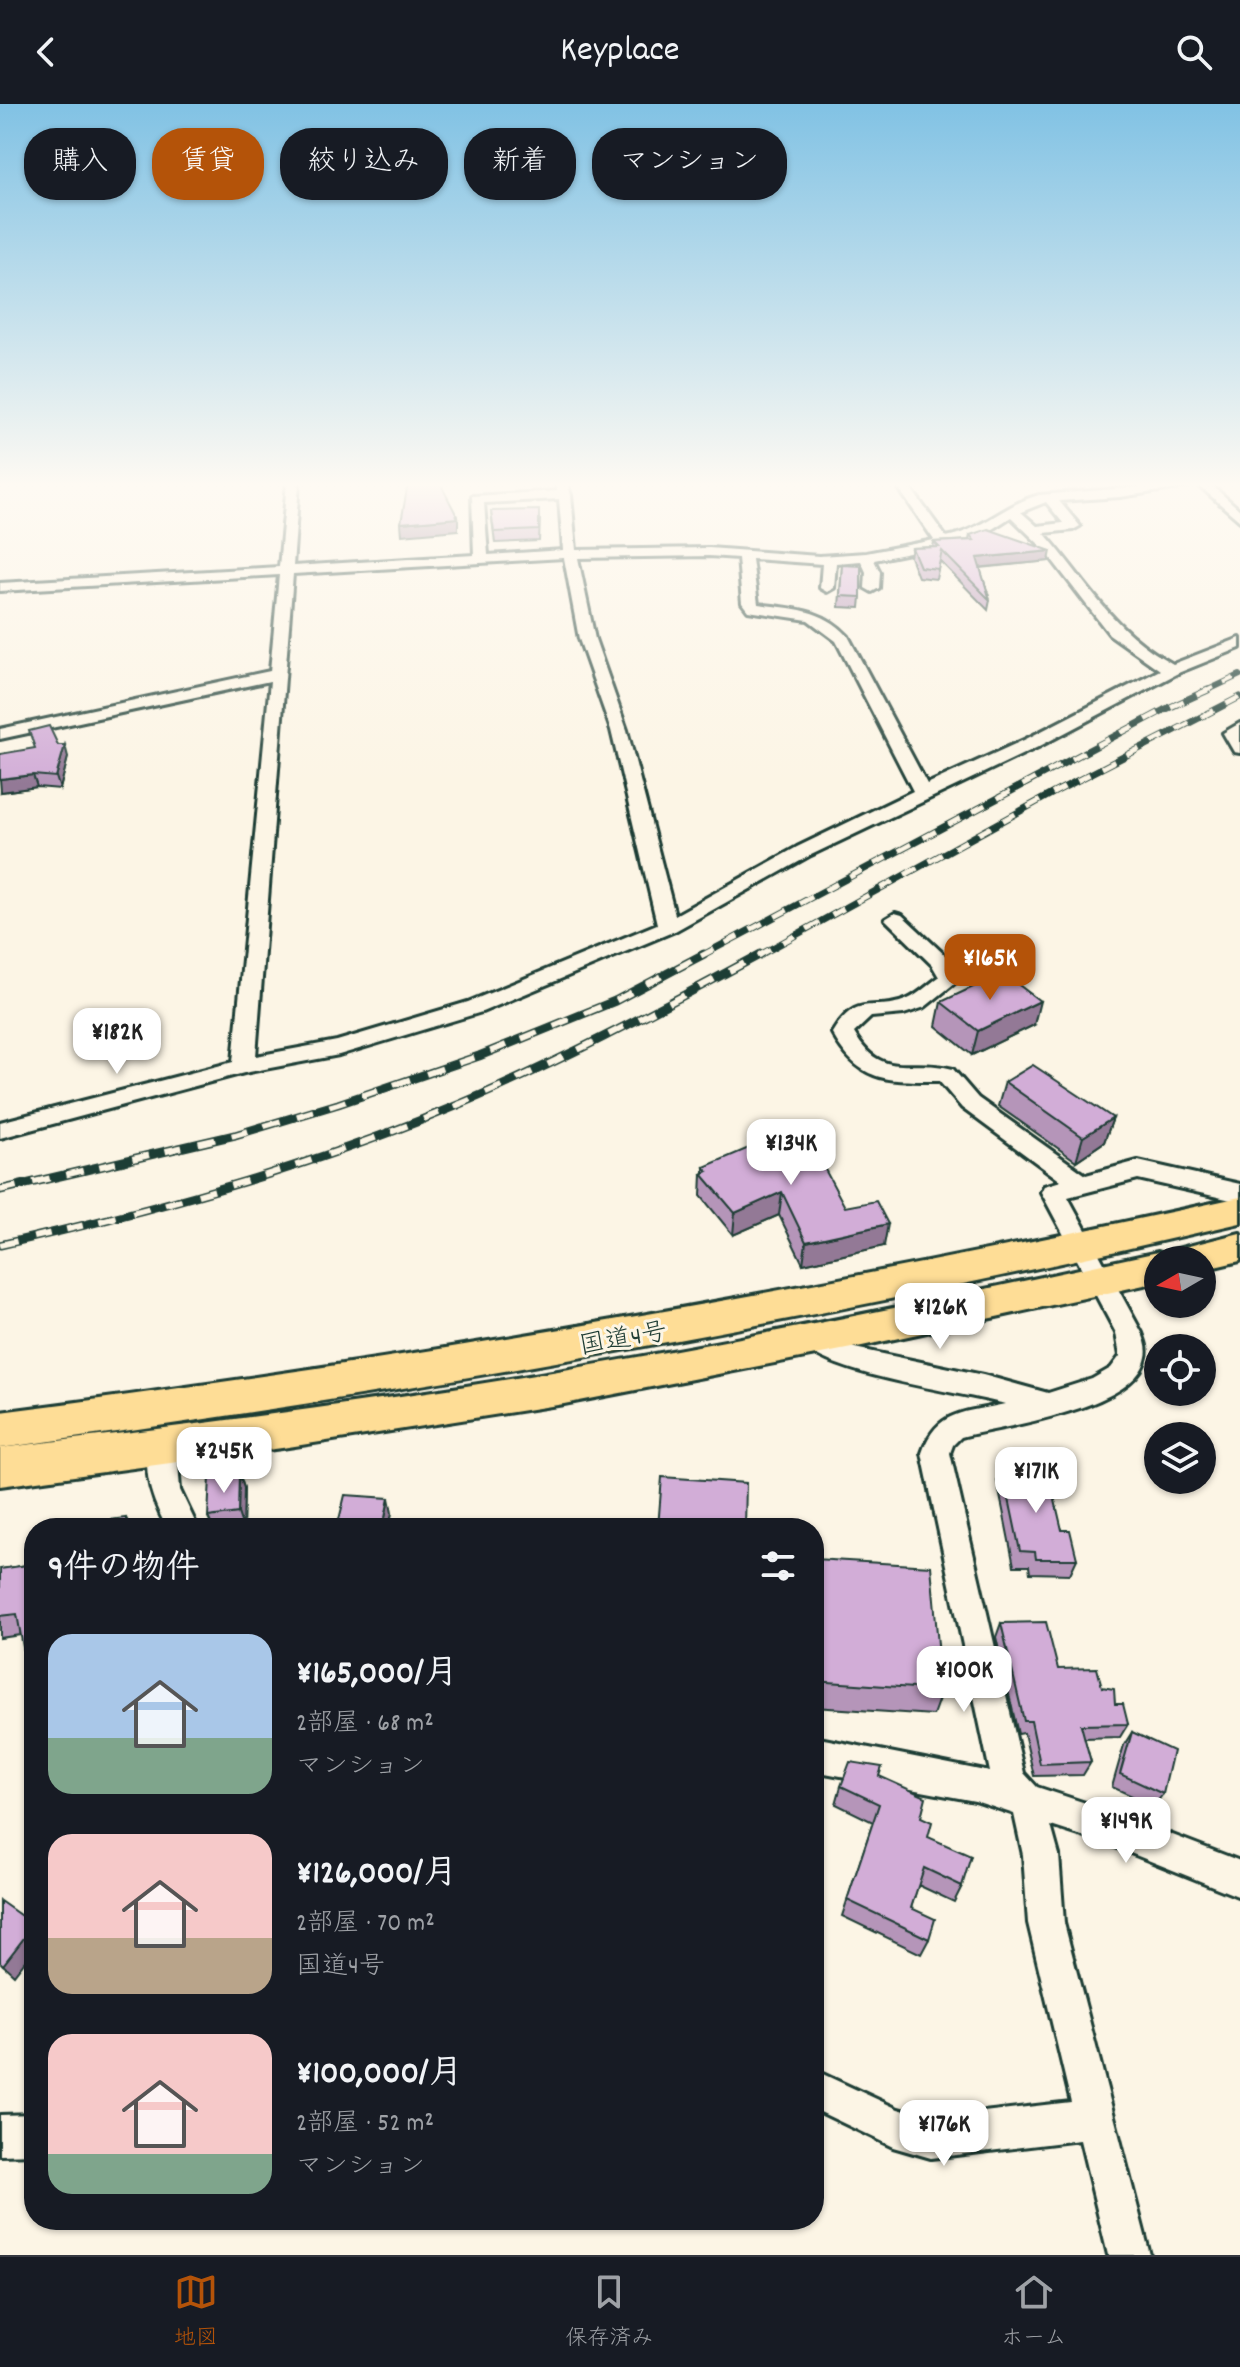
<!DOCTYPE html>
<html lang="ja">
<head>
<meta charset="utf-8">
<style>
  :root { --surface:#171b24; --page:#20242c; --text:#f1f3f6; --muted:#9ea1a6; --line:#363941; --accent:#b45309 }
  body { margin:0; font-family:Dekko,"Klee One",sans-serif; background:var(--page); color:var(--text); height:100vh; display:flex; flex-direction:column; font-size:30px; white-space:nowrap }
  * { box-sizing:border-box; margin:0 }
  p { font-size:26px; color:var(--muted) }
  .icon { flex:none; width:44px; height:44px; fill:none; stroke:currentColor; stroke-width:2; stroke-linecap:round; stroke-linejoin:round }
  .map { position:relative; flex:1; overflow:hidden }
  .side { position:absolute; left:24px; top:1414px; width:800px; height:712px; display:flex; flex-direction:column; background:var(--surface); border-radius:32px; box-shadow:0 2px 6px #0004 }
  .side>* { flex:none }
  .guide { position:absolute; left:24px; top:24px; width:800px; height:72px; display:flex; gap:16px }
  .needle { width:52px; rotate:261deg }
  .fabs { position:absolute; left:1144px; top:1142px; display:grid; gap:16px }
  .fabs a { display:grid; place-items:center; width:72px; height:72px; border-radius:50%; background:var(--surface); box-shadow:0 2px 6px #0004; font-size:40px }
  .price { position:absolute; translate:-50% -68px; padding:0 18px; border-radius:16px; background:#fff; color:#222; font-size:26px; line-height:52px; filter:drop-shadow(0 2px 4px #0008) }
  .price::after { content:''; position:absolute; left:50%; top:48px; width:24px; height:18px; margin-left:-12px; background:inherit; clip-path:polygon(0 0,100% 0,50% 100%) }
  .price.current { background:var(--accent); color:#fff }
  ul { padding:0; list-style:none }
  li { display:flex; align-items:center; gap:24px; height:200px; padding:0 24px }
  li span { display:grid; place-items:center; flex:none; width:224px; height:160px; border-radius:24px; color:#555 }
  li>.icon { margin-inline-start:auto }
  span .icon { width:96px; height:96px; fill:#fffc; stroke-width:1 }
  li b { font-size:34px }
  h2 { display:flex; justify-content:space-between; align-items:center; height:96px; padding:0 24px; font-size:34px }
  .pill { padding:0 28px; border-radius:32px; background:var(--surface); box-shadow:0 2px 6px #0004; font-size:28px; line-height:72px }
  .pill.current { background:var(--accent); color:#fff }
  header { display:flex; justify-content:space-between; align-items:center; height:104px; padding:0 24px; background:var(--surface); font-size:36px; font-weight:600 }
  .menu { display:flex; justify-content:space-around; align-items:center; height:112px; border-top:2px solid var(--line); background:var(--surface); font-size:22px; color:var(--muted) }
  .menu a { display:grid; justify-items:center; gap:4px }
  .menu .current { color:var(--accent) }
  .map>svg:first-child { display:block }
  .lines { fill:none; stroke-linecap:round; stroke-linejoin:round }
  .minor-casing { stroke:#1f3d34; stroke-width:6 }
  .highway-casing { stroke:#1f3d34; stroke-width:6 }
  .minor { fill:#fcf5e5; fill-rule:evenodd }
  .highway { fill:#fedd96; fill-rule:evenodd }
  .rail-far2-casing { stroke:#1f3d34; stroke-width:6 }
  .rail-far1-casing { stroke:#1f3d34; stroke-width:7 }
  .rail-casing { stroke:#1f3d34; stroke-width:9 }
  .rail-far2 { stroke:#fcf5e5; stroke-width:4; stroke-dasharray:11; stroke-linecap:butt }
  .rail-far1 { stroke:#fcf5e5; stroke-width:5; stroke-dasharray:14; stroke-linecap:butt }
  .rail { stroke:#fcf5e5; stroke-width:6; stroke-dasharray:17; stroke-linecap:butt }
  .wall { fill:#b595b9; stroke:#1f3d34; stroke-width:2 }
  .shaded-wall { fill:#937996; stroke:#1f3d34; stroke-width:2 }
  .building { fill:#d2add7; stroke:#1f3d34; stroke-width:2 }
  .labels { text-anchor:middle; stroke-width:6; stroke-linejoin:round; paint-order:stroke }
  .street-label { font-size:26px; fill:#1f3d34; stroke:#fcf5e5 }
</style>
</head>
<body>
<header><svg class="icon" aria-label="back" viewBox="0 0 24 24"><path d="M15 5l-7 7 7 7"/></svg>Keyplace<svg class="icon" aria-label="search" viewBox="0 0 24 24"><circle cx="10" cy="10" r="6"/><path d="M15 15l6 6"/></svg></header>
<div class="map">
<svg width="1240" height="2151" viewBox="0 0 1240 2151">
  <rect width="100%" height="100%" fill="#fcf5e5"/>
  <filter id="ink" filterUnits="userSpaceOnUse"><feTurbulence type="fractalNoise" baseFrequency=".0125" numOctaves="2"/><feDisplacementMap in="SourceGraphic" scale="16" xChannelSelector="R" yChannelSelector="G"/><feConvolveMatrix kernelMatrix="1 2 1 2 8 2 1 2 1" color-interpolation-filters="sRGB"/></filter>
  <g filter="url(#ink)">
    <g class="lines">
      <defs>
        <g id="minor">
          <path d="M 287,379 L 299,379 L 293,462 L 474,451 L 472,392 L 557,387 L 555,379 L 567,379 L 571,391 L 576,446 L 709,444 L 819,452 L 866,449 L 934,436 L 895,379 L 907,379 L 946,433 C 981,427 1005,400 1039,391 L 1192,379 L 1186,383 L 1120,393 L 1059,397 L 1080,422 L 1073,426 L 1044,429 C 1089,480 1110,525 1173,560 L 1240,534 L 1240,544 L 1178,569 L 1038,643 L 811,751 L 675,827 L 482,908 L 339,951 L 244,969 L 0,1034 L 0,1018 L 233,958 L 270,577 L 0,635 L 0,625 L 270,567 L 279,471 L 0,487 L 0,479 L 279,463 ZM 559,395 L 563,446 L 488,451 L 484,399 ZM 1046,398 L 1063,419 L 1037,422 L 1021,408 ZM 1011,413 L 1043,444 L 1109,530 L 1160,566 L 1026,635 L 927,680 L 848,532 C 822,504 793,505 758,500 L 752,455 L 822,460 L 820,484 L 827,488 L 834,484 L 836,459 L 861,457 L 866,468 L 865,484 L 872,488 L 879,484 L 880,468 L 874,456 L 975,436 ZM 709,452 L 738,454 L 742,499 L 748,507 L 808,516 L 836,537 L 913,687 L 797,743 L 675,811 L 627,626 L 595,535 L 578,454 ZM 564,454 L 579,535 L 611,626 L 657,820 L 468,898 L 337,937 L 256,952 L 293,470 Z"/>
          <path d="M 1196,379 L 1209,379 L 1240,406 L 1240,417 Z"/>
          <path d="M 1240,619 L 1240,649 L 1234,648 L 1223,629 Z"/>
          <path d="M 895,809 L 902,811 L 948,854 L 960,875 L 925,903 L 904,910 L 871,913 L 854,929 C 882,978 910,953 953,965 L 978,994 L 1086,1071 L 1138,1057 L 1240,1080 L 1240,1098 L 1138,1075 L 1068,1093 L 1142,1229 C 1145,1237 1148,1245 1146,1253 C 1137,1305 1004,1322 961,1333 L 953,1341 L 950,1349 L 1024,1669 L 1037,1683 L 1113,1708 L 1240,1757 L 1240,1793 L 1113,1742 L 1051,1722 L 1059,1751 L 1064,1819 L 1150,2151 L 1108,2151 L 1080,2036 L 931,2054 L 893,2043 L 814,2005 L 814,1966 L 898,2005 L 931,2014 L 1071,1998 L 1028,1819 L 1023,1751 L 1014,1710 L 975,1697 L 814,1667 L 814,1633 L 990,1668 L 922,1349 C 937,1305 965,1309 1005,1300 C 963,1288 817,1270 800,1236 L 804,1228 L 813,1225 L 845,1242 L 983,1271 L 1048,1289 L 1092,1275 L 1111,1264 L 1120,1252 L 1116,1229 L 1041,1088 L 1044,1082 L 1061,1077 L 962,1004 L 939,977 C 887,977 859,979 832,929 C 858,886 873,910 908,895 C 919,890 929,880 939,873 L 932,861 L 885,815 Z"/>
          <path d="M 163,1331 L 173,1334 L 177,1343 L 180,1386 L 198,1424 L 167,1424 C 153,1398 139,1363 153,1334 Z"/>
          <path d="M 34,2010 L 34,2050 L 0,2051 L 0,2011 Z"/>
        </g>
        <g id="highway">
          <path d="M 1240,1093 L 1240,1119 C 830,1214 417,1288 0,1344 L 0,1308 C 417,1255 830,1183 1240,1093 Z"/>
          <path d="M 1240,1129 L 1240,1157 L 1202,1166 L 1202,1156 L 1158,1156 L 1158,1178 L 862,1242 L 564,1300 L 282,1344 L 0,1382 L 0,1344 C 188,1322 377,1298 564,1266 C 763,1232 961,1191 1158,1148 L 1169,1152 L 1173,1146 Z"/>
        </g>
      </defs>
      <!-- minor casing -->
      <use href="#minor" class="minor-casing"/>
      <!-- highway casing -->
      <use href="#highway" class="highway-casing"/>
      <!-- minor -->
      <use href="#minor" class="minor"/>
      <!-- highway -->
      <use href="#highway" class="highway"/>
      <defs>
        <path id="rail-far2" d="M 1204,588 L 1240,571"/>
        <g id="rail-far1">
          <path d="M 701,852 L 1164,606 L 1208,586"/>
          <path d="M 758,852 L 1055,688 L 1240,593"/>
        </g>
        <g id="rail">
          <path d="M 0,1086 L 235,1031 L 338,1000 L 479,952 L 615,897 L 704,850"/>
          <path d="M 0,1141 C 150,1107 298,1067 441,1008 C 551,963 657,906 761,850"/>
        </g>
      </defs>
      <!-- rail-far2 casing -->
      <use href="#rail-far2" class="rail-far2-casing"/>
      <!-- rail-far1 casing -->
      <use href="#rail-far1" class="rail-far1-casing"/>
      <!-- rail casing -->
      <use href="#rail" class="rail-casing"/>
      <!-- rail-far2 -->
      <use href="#rail-far2" class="rail-far2"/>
      <!-- rail-far1 -->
      <use href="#rail-far1" class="rail-far1"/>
      <!-- rail -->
      <use href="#rail" class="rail"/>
    </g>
    <!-- wall -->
    <g class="wall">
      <path d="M 491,407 L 540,416 L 539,437 L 495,439 Z"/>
      <path d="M 970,431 L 1049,457 L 980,464 L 990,496 L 988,506 L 940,457 L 936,475 L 918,473 L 910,453 L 912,444 L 933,443 L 934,438 L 969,436 Z"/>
      <path d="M 842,461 L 861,493 L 860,504 L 839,503 Z"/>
      <path d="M 58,641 L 68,653 L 60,685 L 37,683 L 1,688 Z"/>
      <path d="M 941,898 L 1034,921 L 972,951 L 936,922 Z"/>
      <path d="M 1005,978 L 1113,1014 L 1104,1038 L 1076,1057 L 998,1002 Z"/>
      <path d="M 704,1063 L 845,1103 L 884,1142 L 803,1160 L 779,1111 L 733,1131 L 701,1092 L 702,1070 L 704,1069 Z"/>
      <path d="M 1002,1361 L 1045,1391 L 1077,1455 L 1070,1470 L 1030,1469 L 1029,1462 L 1014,1462 L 997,1376 Z"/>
      <path d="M 239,1369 L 244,1384 L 243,1424 L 213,1424 L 208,1413 Z"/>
      <path d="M 814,1455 L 942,1586 L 933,1611 L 814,1603 Z"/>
      <path d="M 34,1460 L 20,1531 L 0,1534 L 0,1465 Z"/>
      <path d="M 1001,1519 L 1058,1565 L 1102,1583 L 1128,1620 L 1120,1633 L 1084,1634 L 1091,1658 L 1083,1671 L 1034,1672 L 1024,1629 L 1018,1630 L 996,1533 Z"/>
      <path d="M 1132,1628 L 1163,1690 L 1154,1702 L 1112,1683 L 1124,1641 Z"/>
      <path d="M 879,1672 L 921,1713 L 928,1733 L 962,1782 L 954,1798 L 918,1781 L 911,1804 L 929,1835 L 921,1850 L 842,1812 L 873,1718 L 836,1700 L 841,1682 Z"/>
    </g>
    <!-- shaded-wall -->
    <g class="shaded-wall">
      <path d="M 458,414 L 458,426 L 402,431 L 401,419 Z"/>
      <path d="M 1051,447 L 1049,457 L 975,464 L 977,454 Z"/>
      <path d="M 65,641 L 68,653 L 60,685 L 56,673 Z"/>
      <path d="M 33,671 L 37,683 L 1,688 L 0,675 Z"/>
      <path d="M 1040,897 L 1034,921 L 972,951 L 978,927 Z"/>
      <path d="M 1113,1014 L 1104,1038 L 1076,1057 L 1083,1033 Z"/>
      <path d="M 782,1088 L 779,1111 L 733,1131 L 735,1109 Z"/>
      <path d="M 888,1120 L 884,1142 L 803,1160 L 806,1138 Z"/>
      <path d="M 239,1369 L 244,1384 L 243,1424 L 238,1409 Z"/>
      <path d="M 389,1394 L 392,1409 L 389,1424 L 383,1424 Z"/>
      <path d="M 126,1414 L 131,1424 L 126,1424 Z"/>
      <path d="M 34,1821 L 34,1845 L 14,1871 L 3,1861 Z"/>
    </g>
    <!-- building -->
    <g class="building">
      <path d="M 408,379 L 440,379 L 458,414 L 401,419 Z"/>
      <path d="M 539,406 L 539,426 L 494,428 L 491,407 Z"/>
      <path d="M 988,425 L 1051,447 L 977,454 L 990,496 L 942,447 L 938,465 L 920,463 L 912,444 L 939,443 L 934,438 L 974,436 L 970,431 Z"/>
      <path d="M 842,461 L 861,462 L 861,493 L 840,492 Z"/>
      <path d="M 49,622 L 58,641 L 65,641 L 56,673 L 33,671 L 0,675 L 0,650 L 35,644 L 29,627 Z"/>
      <path d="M 1003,869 L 1040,897 L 978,927 L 941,898 Z"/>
      <path d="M 1033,961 L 1113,1014 L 1083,1033 L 1005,978 Z"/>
      <path d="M 806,1030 L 845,1103 L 876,1097 L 888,1120 L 806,1138 L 782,1088 L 735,1109 L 702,1070 L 708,1067 L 704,1063 L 763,1038 Z"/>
      <path d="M 1002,1361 L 1038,1361 L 1045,1391 L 1054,1392 L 1062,1426 L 1070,1426 L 1077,1455 L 1036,1455 L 1035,1448 L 1020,1447 Z"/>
      <path d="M 239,1369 L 238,1409 L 208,1413 L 210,1373 Z"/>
      <path d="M 662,1373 L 746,1379 L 745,1424 L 658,1424 Z"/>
      <path d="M 345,1391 L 389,1394 L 383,1424 L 337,1424 Z"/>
      <path d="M 126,1414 L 126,1424 L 94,1424 L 95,1418 Z"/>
      <path d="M 814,1455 L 931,1462 L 942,1586 L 814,1577 Z"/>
      <path d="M 34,1460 L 34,1604 L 17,1510 L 0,1512 L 0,1465 Z"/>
      <path d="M 1046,1518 L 1058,1565 L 1097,1564 L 1102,1583 L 1114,1585 L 1115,1600 L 1123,1600 L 1128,1620 L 1081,1621 L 1091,1658 L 1040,1660 L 1031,1617 L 1024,1617 L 1001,1519 Z"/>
      <path d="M 1132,1628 L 1173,1647 L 1163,1690 L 1120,1670 Z"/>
      <path d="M 850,1658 L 882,1663 L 879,1672 L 926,1693 L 921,1713 L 932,1718 L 928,1733 L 971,1752 L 962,1782 L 924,1764 L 911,1804 L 935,1815 L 929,1835 L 847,1796 L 879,1700 L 841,1682 Z"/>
      <path d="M 0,1797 L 34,1821 L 3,1861 L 0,1858 Z"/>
    </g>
  </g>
  <!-- sky -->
  <linearGradient id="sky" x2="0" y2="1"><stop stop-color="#81c2e4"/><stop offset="0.56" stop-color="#fefaf3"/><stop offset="1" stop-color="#fefaf3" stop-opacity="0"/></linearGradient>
  <rect width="1240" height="680" fill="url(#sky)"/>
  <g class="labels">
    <!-- street labels -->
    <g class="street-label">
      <text transform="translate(623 1233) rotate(-10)" y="9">国道4号</text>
    </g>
  </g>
</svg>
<div class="fabs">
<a><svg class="needle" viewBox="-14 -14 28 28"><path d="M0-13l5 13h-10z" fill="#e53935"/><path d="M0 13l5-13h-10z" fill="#9ea1a6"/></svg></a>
<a><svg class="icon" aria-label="locate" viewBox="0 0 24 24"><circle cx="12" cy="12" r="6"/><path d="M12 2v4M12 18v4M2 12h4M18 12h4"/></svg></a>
<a><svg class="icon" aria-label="layers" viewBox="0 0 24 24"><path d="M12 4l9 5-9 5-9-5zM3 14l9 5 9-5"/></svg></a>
</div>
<b class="price current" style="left:990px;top:898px">¥165K</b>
<b class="price" style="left:117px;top:972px">¥182K</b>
<b class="price" style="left:791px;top:1083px">¥134K</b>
<b class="price" style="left:940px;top:1247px">¥126K</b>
<b class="price" style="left:224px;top:1391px">¥245K</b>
<b class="price" style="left:1036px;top:1411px">¥171K</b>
<b class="price" style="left:964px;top:1610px">¥100K</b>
<b class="price" style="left:1126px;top:1761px">¥149K</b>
<b class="price" style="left:944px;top:2064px">¥176K</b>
<div class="guide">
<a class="pill">購入</a>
<a class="pill current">賃貸</a>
<a class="pill">絞り込み</a>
<a class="pill">新着</a>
<a class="pill">マンション</a>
</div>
<section class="side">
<h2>9件の物件<svg class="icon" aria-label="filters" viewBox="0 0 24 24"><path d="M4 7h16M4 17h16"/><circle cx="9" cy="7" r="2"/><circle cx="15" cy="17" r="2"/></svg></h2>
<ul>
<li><span style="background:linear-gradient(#a9c7e8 65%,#7fa58c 0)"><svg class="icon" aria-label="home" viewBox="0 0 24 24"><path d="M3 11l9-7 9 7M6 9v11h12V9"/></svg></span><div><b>¥165,000/月</b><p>2部屋 · 68 m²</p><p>マンション</p></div></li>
<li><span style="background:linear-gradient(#f6c9c9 65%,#b9a48a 0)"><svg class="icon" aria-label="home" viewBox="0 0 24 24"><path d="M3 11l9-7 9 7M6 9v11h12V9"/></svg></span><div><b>¥126,000/月</b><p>2部屋 · 70 m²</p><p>国道4号</p></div></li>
<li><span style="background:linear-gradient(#f6c9c9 75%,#7fa58c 0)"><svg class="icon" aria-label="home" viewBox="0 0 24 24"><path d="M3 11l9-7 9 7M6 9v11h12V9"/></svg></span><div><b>¥100,000/月</b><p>2部屋 · 52 m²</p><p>マンション</p></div></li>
</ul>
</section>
</div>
<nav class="menu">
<a class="current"><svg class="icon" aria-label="map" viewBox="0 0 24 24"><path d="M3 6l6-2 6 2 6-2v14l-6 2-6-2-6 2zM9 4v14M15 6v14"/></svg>地図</a>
<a><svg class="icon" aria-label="saved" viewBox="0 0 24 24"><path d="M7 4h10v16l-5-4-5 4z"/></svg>保存済み</a>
<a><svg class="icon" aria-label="home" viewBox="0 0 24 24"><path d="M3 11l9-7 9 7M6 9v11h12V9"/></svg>ホーム</a>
</nav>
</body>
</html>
